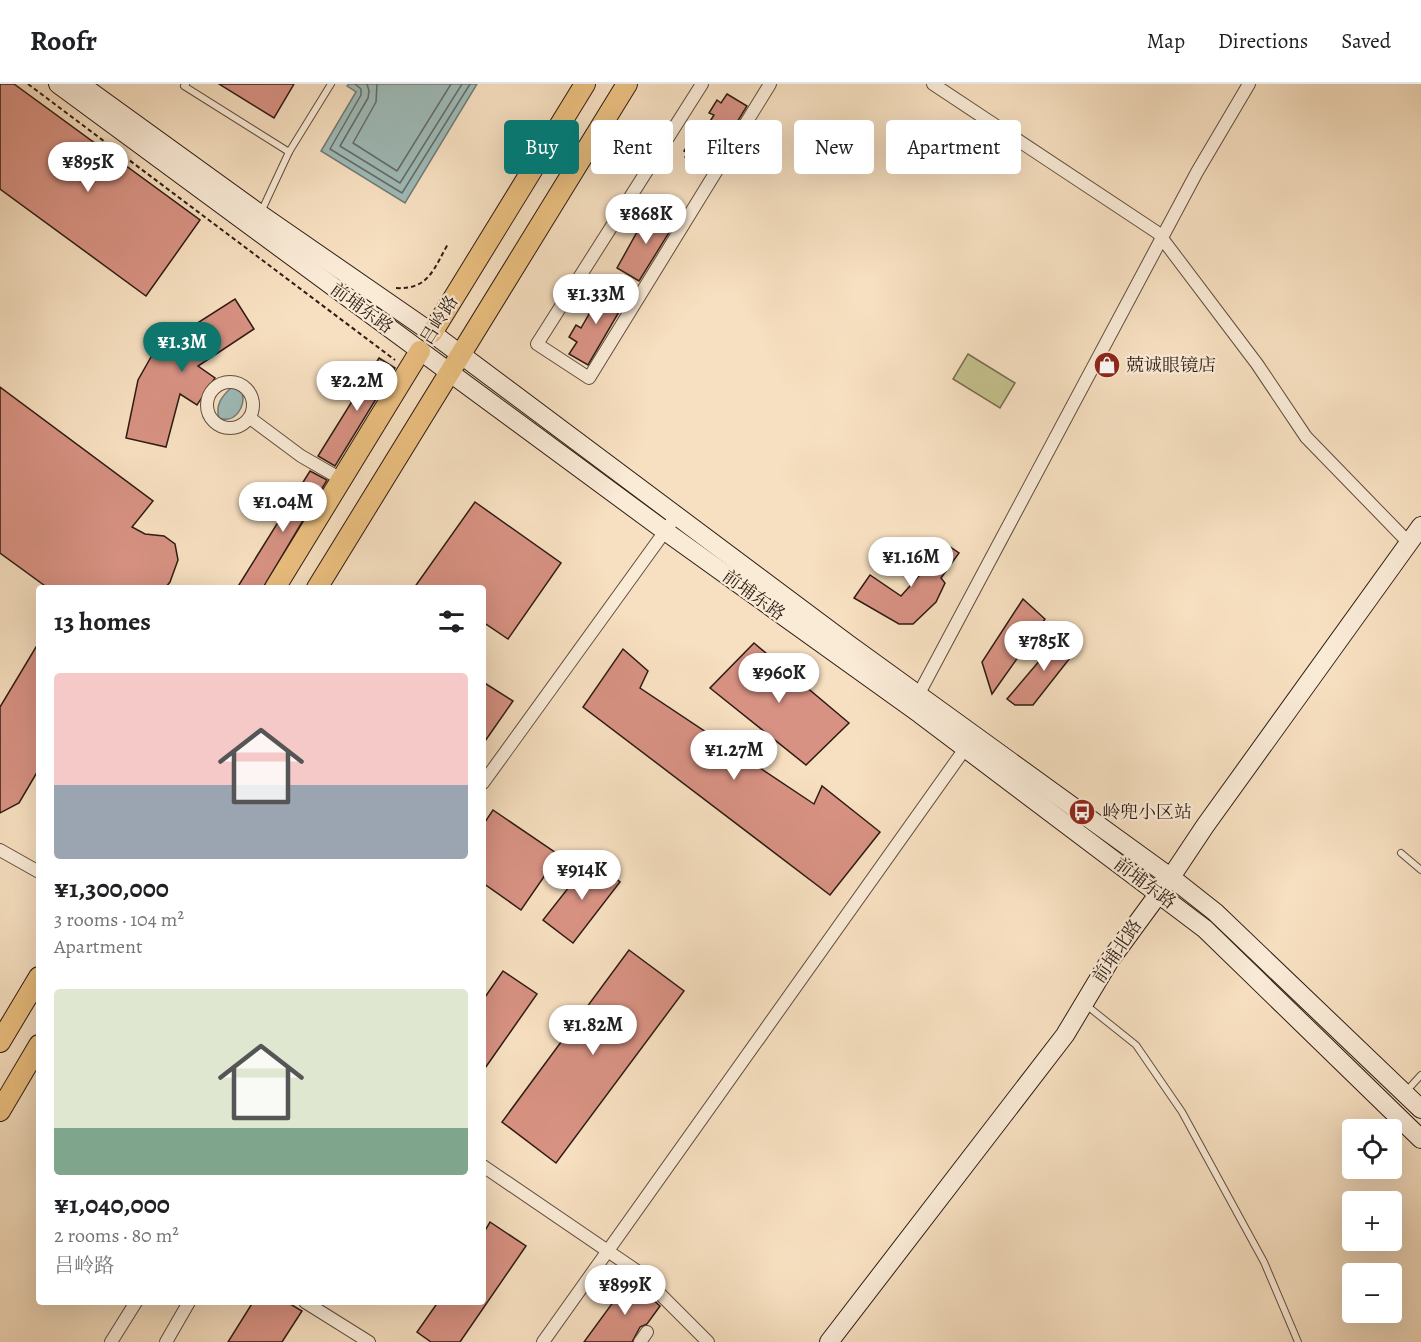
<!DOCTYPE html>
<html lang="en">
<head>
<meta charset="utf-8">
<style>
  :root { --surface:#fff; --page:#f2f2f2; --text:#202124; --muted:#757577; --line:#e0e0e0; --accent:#0f766e }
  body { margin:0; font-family:Alegreya,"Noto Serif SC",serif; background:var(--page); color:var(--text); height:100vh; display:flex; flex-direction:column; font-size:22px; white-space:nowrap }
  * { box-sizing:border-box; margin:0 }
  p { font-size:20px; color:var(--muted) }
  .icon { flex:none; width:33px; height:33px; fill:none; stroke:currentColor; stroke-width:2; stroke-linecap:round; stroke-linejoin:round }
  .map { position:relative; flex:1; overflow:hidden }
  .sheet { position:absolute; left:36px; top:501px; width:450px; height:720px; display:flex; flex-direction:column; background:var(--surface); border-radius:6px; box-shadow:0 6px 24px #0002 }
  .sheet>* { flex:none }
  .top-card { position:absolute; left:504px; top:36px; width:570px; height:54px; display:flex; gap:12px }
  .controls { position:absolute; left:1342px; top:1035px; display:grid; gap:12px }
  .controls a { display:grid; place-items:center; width:60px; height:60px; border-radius:6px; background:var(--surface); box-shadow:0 6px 24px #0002; font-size:30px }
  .price { position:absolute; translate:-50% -51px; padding:0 14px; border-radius:21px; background:#fff; color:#222; font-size:20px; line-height:39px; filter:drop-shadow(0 2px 3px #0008) }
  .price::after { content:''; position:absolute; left:50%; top:36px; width:18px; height:14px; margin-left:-9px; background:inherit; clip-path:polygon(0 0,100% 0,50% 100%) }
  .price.active { background:var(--accent); color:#fff }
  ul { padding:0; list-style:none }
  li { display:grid; align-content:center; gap:12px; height:318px; padding:0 18px }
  li span { display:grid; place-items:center; height:186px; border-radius:6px; color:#555 }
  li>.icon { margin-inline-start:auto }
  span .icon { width:108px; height:108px; fill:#fffc; stroke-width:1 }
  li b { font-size:26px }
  h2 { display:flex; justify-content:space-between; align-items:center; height:72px; padding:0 18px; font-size:26px }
  .pill { padding:0 21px; border-radius:6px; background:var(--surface); box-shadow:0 6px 24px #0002; font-size:21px; line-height:54px }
  .pill.active { background:var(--accent); color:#fff }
  header { display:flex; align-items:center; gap:36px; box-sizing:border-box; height:84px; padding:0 30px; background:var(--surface); border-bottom:2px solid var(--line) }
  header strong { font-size:28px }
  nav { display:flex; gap:33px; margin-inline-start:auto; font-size:21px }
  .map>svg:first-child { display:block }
  .green { fill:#c3c18e; stroke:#796e51; stroke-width:1.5 }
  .water { fill:#9ebbb9; stroke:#727b77; stroke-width:1.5 }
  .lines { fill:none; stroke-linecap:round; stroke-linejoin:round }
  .shore { stroke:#666c66; stroke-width:1.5 }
  .building { fill:#d89283; stroke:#2f1c14; stroke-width:1.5 }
  .service-casing { stroke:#614d3f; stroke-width:8 }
  .minor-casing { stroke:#614d3f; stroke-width:14 }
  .secondary-casing { stroke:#2f1c14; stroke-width:20 }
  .primary-casing { stroke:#2f1c14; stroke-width:22 }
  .path { stroke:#2f1c14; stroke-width:2; stroke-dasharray:4.5 3; stroke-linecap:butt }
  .service { stroke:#faebd7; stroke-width:6 }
  .minor { stroke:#faebd7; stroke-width:12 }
  .secondary { stroke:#faebd7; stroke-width:18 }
  .primary { stroke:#ecc080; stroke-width:20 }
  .labels { text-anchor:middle; stroke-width:4.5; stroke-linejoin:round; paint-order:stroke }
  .street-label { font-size:18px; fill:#2f1c14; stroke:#faebd7 }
  .poi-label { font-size:18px; fill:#2f1c14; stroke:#faebd7; text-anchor:start }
</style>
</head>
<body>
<header>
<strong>Roofr</strong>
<nav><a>Map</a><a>Directions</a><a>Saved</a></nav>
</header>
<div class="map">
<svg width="1421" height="1258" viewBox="0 0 1421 1258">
  <rect width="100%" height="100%" fill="#f7e0c1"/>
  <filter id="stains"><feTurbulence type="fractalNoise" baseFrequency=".00333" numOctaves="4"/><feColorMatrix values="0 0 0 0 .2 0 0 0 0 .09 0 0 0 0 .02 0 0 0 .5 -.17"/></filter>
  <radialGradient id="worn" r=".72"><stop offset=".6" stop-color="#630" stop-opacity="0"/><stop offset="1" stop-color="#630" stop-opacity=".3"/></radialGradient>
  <!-- green -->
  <path class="green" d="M 968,270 L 1015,299 L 1000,324 L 953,295 Z"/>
  <!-- water -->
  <g class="water">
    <path d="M 349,0 L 477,0 L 405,119 L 321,67 L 356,8 L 347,2 Z"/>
    <path d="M 231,304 L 237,304 L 242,308 C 246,323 235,340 219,334 C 215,321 222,312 231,304 Z"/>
  </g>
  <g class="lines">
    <!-- shore -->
    <g class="shore">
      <path d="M 355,0 L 361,5 L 361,11 L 330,65 L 402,109 L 470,0"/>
      <path d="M 367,0 L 369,7 L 368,14 L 340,62 L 400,99 L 462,0"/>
      <path d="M 377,0 L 376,18 L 353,59 L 397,87 L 451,0"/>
    </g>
  </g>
  <!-- building -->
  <g class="building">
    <path d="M 0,0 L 14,0 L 200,136 L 146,212 L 0,105 Z"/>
    <path d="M 219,0 L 294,0 L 274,34 Z"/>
    <path d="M 727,10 L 747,22 L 707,87 L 685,73 L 688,69 L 684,67 L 697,47 L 702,50 L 714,31 L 709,29 L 717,16 L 721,19 Z"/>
    <path d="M 659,128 L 667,133 L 670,129 L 678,134 L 639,197 L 617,184 L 647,130 L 655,135 Z"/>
    <path d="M 609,203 L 625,212 L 621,220 L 623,221 L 588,281 L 569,270 L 577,258 L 569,253 L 576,241 L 581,244 L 593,223 L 589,221 L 597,208 L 604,212 Z"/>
    <path d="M 235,215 L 254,245 L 198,282 L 215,294 L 197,321 L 180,310 L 166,363 L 126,354 L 138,296 L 155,266 Z"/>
    <path d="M 379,274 L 395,284 L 335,382 L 318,372 Z"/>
    <path d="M 0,303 L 153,417 L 132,443 L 145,450 L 164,452 L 175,460 L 178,476 L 170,498 L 165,504 L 48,504 L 0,469 Z"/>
    <path d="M 310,387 L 327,396 L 263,504 L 237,504 Z"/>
    <path d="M 475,418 L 561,479 L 508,555 L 483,538 L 483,504 L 414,504 Z"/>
    <path d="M 937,454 L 959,469 L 941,494 L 945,499 L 936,518 L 913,540 L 899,540 L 854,514 L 870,491 L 901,512 L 926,484 L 917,478 Z"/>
    <path d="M 1023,515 L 1045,535 L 992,610 L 982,578 Z"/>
    <path d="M 1063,549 L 1081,560 L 1033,621 L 1015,621 L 1007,615 Z"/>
    <path d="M 39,558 L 39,685 L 19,719 L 0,729 L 0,623 Z"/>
    <path d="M 754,559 L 849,639 L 806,681 L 710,604 Z"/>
    <path d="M 623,565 L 648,587 L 640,604 L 814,720 L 822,702 L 880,748 L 830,811 L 583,623 Z"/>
    <path d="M 483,598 L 513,617 L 483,660 Z"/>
    <path d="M 493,726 L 559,771 L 521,826 L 483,799 L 483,741 Z"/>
    <path d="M 591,775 L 620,798 L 573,859 L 543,836 Z"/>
    <path d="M 629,866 L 684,907 L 556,1079 L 502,1038 Z"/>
    <path d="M 503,887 L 537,910 L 483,987 L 483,916 Z"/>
    <path d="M 490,1138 L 526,1162 L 460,1258 L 431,1258 L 417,1248 L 438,1218 L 483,1218 L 483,1150 Z"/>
    <path d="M 630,1195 L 660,1222 L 647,1240 L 640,1243 L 632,1258 L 584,1258 Z"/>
    <path d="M 253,1218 L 287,1218 L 302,1227 L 282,1258 L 228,1258 Z"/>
  </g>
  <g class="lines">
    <defs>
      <g id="service">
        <path d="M 186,0 L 184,2 L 289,68"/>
        <path d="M 261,128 L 289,68 L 331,0"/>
        <path d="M 1401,769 L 1421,786"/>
        <path d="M 1086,921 L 1136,961 L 1182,1028 L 1264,1178 L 1298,1258"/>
        <path d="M 1411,1002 L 1421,991"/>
      </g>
      <g id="minor">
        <path d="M 702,0 L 537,260 L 589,294 L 770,0"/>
        <path d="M 933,0 L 1158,149 L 1257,280 L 1306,353 L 1409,459"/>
        <circle cx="230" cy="321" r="23"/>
        <path d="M 250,334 L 301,372 L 341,395"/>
        <path d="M 915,617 L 1197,88 L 1249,0"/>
        <path d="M 483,699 L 676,432"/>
        <path d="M 0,766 L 39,788"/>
        <path d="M 483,1082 L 637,1187 L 708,1258"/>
        <path d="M 305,1218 L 369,1258"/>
        <path d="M 111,1258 L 136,1218"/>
        <path d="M 166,1258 L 189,1218"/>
        <path d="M 543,1258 L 969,659"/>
        <path d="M 640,1258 L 647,1248"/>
      </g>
      <g id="secondary">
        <path d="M 58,0 L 665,447 L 920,630 L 1205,845 L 1421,1055"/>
        <path d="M 80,0 L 260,130 L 432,249 L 848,560 L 1177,798 L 1215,828 L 1421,1025"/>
        <path d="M 829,1258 L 1065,951 L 1110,876 L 1171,793 L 1205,742 L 1421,442"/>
      </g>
      <g id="primary">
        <path d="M 432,249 L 585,0"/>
        <path d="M 275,504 L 420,267"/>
        <path d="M 317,504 L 627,0"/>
        <path d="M 0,958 L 39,893"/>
        <path d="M 0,1027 L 39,961"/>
      </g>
    </defs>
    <!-- service casing -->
    <use href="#service" class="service-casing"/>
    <!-- minor casing -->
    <use href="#minor" class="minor-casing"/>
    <!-- secondary casing -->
    <use href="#secondary" class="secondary-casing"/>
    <!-- primary casing -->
    <use href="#primary" class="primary-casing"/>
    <!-- path -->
    <g class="path">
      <path d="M 28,0 L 395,276"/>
      <path d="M 396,204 C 429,206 434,184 448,160"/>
    </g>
    <!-- service -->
    <use href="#service" class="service"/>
    <!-- minor -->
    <use href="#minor" class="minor"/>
    <!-- secondary -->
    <use href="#secondary" class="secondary"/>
    <!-- primary -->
    <use href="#primary" class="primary"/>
  </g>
  <!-- icons -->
  <defs>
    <symbol id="shop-disc" viewBox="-11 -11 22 22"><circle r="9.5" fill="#8f2418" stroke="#faebd7"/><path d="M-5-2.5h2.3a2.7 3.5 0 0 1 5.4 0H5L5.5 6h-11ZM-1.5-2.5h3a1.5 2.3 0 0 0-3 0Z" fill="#fff"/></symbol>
    <symbol id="bus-disc" viewBox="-11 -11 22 22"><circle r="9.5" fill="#8f2418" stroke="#faebd7"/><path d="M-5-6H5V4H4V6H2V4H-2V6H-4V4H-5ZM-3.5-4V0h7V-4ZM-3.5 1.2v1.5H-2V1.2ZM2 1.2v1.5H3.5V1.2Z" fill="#fff"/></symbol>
  </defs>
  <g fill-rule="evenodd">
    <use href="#shop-disc" x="1092" y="266" width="30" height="30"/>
    <use href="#bus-disc" x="1067" y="713" width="30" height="30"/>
  </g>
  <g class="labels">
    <!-- street labels -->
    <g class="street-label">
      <text transform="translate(362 224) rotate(36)" y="6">前埔东路</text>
      <text transform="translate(439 236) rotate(-58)" y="6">吕岭路</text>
      <text transform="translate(754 511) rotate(36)" y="6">前埔东路</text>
      <text transform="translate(1145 799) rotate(37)" y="6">前埔东路</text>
      <text transform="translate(1117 867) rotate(-56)" y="6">前埔北路</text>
    </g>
    <!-- poi labels -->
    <g class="poi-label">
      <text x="1126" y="287">兢诚眼镜店</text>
      <text x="1102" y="734">岭兜小区站</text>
    </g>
  </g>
  <rect width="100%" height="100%" filter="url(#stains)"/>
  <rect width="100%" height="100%" fill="url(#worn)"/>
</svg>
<div class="controls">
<a><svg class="icon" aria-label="locate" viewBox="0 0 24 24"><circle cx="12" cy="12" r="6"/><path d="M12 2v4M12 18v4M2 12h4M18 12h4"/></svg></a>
<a>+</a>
<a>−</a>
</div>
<b class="price" style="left:88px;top:109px">¥895K</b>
<b class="price" style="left:646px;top:161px">¥868K</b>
<b class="price" style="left:596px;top:241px">¥1.33M</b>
<b class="price active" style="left:182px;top:289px">¥1.3M</b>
<b class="price" style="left:357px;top:328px">¥2.2M</b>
<b class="price" style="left:283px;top:449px">¥1.04M</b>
<b class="price" style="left:911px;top:504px">¥1.16M</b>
<b class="price" style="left:1044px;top:588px">¥785K</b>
<b class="price" style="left:779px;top:620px">¥960K</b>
<b class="price" style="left:734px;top:697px">¥1.27M</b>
<b class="price" style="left:582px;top:817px">¥914K</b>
<b class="price" style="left:593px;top:972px">¥1.82M</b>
<b class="price" style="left:625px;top:1232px">¥899K</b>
<div class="top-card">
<a class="pill active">Buy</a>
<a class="pill">Rent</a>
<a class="pill">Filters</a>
<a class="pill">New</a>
<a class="pill">Apartment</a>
</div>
<section class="sheet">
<h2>13 homes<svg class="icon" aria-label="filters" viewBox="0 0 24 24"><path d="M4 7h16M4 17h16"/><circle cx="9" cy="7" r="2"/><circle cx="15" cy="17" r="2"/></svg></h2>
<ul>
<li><span style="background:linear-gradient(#f6c9c9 60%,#9aa5b1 0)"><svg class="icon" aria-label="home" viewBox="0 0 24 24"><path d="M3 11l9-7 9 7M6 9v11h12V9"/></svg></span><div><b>¥1,300,000</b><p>3 rooms · 104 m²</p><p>Apartment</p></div></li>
<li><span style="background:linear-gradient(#dfe7d0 75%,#7fa58c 0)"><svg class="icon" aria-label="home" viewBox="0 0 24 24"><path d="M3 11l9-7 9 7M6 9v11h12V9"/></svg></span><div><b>¥1,040,000</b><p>2 rooms · 80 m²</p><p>吕岭路</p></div></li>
</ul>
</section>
</div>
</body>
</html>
